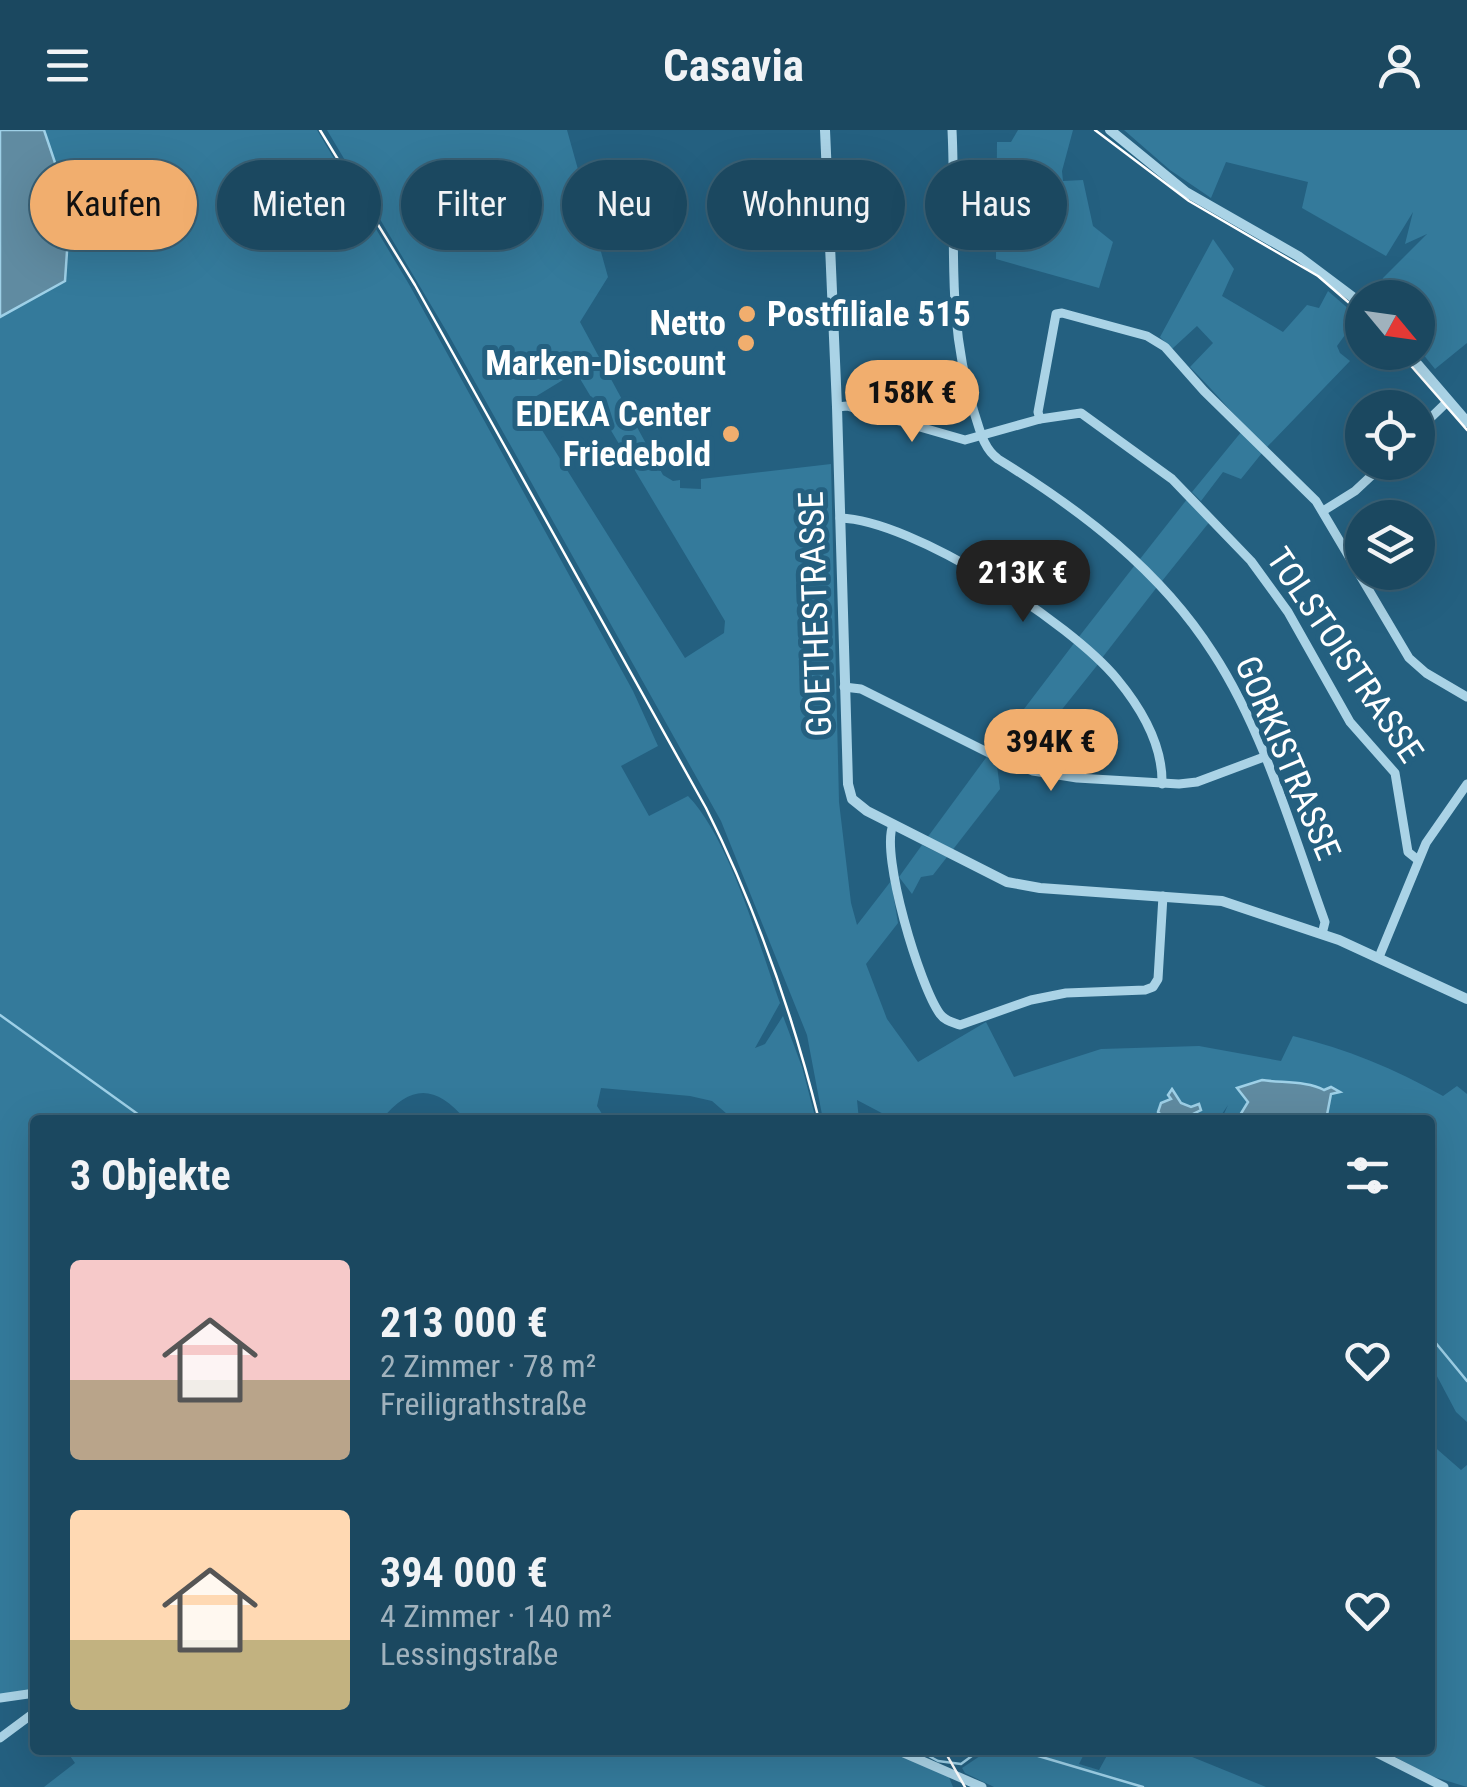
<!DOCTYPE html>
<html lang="de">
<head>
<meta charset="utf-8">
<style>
  :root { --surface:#1b4860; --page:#285269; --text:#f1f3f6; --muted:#a0b2bd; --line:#396075; --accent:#f1ae6e }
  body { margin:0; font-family:"Roboto Condensed",sans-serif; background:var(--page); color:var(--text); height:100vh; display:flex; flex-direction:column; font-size:38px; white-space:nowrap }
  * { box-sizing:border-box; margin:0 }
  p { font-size:32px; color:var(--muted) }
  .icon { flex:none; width:55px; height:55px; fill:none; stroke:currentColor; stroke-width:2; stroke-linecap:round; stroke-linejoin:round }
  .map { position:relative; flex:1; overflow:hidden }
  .details { position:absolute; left:30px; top:985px; width:1405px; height:640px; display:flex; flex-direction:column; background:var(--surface); border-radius:10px; box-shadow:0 10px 40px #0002,0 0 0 2px var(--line) }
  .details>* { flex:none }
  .guide { position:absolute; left:30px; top:30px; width:1408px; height:90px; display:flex; gap:20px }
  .needle { width:65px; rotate:119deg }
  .tools { position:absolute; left:1345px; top:150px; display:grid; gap:20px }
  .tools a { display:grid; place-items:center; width:90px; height:90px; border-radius:50%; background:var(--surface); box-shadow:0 10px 40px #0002,0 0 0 2px var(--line); font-size:50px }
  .price { position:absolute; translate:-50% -85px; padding:0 22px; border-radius:35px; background:var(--accent); color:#111; font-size:32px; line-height:65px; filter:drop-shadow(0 2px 5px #0008) }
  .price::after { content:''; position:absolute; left:50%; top:60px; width:30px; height:22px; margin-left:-15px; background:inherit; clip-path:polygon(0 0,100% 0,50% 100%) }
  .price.active { background:#222; color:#fff }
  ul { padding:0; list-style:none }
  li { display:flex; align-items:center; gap:30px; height:250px; padding:0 40px }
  li span { display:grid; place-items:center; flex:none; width:280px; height:200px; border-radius:10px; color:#555 }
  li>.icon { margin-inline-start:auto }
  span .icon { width:120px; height:120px; fill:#fffc; stroke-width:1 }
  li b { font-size:42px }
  h2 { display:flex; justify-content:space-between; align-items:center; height:120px; padding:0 40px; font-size:42px }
  .chip { padding:0 35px; border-radius:45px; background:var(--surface); box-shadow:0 10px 40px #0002,0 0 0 2px var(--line); font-size:35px; line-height:90px }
  .chip.active { background:var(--accent); color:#111 }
  header { display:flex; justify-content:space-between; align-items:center; height:130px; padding:0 40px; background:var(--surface); font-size:45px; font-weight:700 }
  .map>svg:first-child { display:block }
  .green { fill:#347a9b; fill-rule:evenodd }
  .water { fill:#608ba1; stroke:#9ed0e7; stroke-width:2.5 }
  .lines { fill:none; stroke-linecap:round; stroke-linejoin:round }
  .stream { stroke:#9ed0e7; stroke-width:2.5 }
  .minor { stroke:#aad3e6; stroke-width:9 }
  .tertiary { stroke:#aad3e6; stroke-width:10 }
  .tram { stroke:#fff; stroke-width:2.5 }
  .poi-dot { fill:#f1ae6e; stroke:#246080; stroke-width:4 }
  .labels { text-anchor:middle; stroke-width:10; stroke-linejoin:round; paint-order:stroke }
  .poi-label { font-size:35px; font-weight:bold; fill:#fff; stroke:#246080; text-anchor:end }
  .street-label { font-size:35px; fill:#fff; stroke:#246080 }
</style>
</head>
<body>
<header><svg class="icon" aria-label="menu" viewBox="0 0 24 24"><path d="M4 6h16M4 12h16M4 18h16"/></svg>Casavia<svg class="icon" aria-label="person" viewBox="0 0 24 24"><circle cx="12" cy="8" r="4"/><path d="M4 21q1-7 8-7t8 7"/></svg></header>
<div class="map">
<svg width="1467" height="1657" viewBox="0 0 1467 1657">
  <rect width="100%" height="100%" fill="#246080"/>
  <!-- green -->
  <g class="green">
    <path d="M 44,0 L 317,0 L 410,156 L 633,561 L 658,616 L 621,636 L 649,686 L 688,666 C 730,709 759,815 780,873 L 755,918 L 765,914 L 783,886 L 802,937 L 816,990 L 724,990 L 727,984 L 712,971 L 690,966 L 601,958 L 597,976 L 606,990 L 466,990 C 435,954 411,954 381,990 L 35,990 L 35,1579 L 34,1567 L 0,1565 L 0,187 L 65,151 L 70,77 Z"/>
    <path d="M 327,0 L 567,0 L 608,147 L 580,192 L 663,345 L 673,351 L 680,350 L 680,358 L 701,359 L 701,349 L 831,334 L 839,672 L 851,773 L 857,795 L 891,751 L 898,793 L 866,834 L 887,889 L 918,932 L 986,892 L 1014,947 L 1101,919 L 1199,916 L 1281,931 L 1293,906 C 1347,919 1395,939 1443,966 L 1457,956 L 1467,964 L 1467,1292 L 1456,1282 L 1430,1233 L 1430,990 L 1387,990 L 1370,985 L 1365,990 L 1326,990 L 1330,973 L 1324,960 L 1317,956 L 1276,954 L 1262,950 L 1238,958 L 1248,972 L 1237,990 L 1222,988 L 1228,975 L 1220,987 L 1222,990 L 1188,990 L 1195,982 L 1191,977 L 1171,969 L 1158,981 L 1162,986 L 1156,990 L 895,990 L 857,970 L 859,990 L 823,990 L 807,905 L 721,691 L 447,202 ZM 576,242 L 725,491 L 724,503 L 685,528 L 525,273 Z"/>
    <path d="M 1018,0 L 1073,0 L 1062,41 L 1063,51 L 1083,50 L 1093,96 L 1113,112 L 1099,158 L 996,129 L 997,12 L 1011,12 Z"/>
    <path d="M 1124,0 L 1467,0 L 1467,213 L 1435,239 L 1418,218 L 1418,168 L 1376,167 L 1383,148 L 1427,104 L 1405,114 L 1413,82 L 1386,126 L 1302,78 L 1308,52 L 1226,32 L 1211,68 L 1170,40 Z"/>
    <path d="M 1213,109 L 1234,139 L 1222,166 L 1283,202 L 1307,175 L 1319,178 L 1328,161 L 1358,187 L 1337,216 L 1340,223 L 1350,231 L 1267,317 C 1240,293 1217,264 1190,237 L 1213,213 L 1197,196 L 1172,219 L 1160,207 Z"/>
    <path d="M 1242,301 L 1262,323 L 1241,349 L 1223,342 L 1201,371 L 1192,362 Z"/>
    <path d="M 1188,368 L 1211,390 L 1162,451 L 1140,429 Z"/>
    <path d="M 1135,435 L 1157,457 L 1102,528 L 1078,508 Z"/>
    <path d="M 1075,512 L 1099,533 L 1020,632 L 1004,627 L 1006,619 L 1000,624 L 992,621 Z"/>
    <path d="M 988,625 L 997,636 L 1000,659 L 951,722 L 927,708 Z"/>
    <path d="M 922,715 L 947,727 L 933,745 L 921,747 L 912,764 L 899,747 Z"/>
    <path d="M 1430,1313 L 1461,1340 L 1467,1335 L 1467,1657 L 1428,1645 L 1383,1620 L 1430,1620 Z"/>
    <path d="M 66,1620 L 892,1620 L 949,1647 L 953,1657 L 44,1657 L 75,1633 Z"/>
    <path d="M 989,1620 L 1086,1620 L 1079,1634 L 1099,1640 L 1110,1620 L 1175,1620 L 1266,1657 L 994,1657 L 965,1643 L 962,1638 Z"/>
  </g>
  <!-- water -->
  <g class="water">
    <path d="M 0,0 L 44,0 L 70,77 L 65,151 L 0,187 Z"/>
    <path d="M 1262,950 C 1281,953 1308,951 1324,960 L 1331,957 L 1340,962 L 1331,964 L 1326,990 L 1237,990 L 1248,972 L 1237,958 Z"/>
    <path d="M 1172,959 L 1181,973 L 1191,977 L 1199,974 L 1201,980 L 1191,985 L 1188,990 L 1175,985 L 1173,990 L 1156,990 L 1161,985 L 1158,982 L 1161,973 L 1171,969 L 1168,965 Z"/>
  </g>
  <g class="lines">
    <!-- stream -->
    <g class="stream">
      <path d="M 0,885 L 146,990"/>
      <path d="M 1430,1206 L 1467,1251"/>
      <path d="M 918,1620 L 938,1631 L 961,1634 L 980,1620"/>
      <path d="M 1018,1620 L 1143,1657"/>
    </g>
    <!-- minor -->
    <g class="minor">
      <path d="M 952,0 C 957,101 944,183 974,282 C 980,300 983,318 998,329 C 1081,380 1160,440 1213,523 C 1264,601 1293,704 1325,792 L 1322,804"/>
      <path d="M 837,277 L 847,276 L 965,310 L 1040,289 L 1081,283 L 1172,349 L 1251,431 L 1288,482 L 1350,592 L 1395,643 L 1408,722 L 1418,730"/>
      <path d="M 1040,289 L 1038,282 L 1056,184 L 1062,183 L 1147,206 L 1165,217 L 1204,261 L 1316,371 L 1409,528 L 1426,543 L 1467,567"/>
      <path d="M 1418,300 L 1448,271"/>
      <path d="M 1323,381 L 1355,361 L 1386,332"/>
      <path d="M 840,388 C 913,390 1071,493 1117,549 C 1141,578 1163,615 1162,654"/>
      <path d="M 844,557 L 861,559 L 1001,629 L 1033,641 L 1077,648 L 1179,654 L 1197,652 L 1264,627"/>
      <path d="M 893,695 C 880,724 920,857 940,884 C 945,891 952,892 960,895 L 1031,870 L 1066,863 L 1145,860 L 1153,857 L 1158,849 L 1163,766"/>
      <path d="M 1379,827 L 1426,713 L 1467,654"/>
      <path d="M 0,1568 L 35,1563"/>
      <path d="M 0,1608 L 35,1582"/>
      <path d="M 897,1620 L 982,1657"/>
      <path d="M 1371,1620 L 1444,1657"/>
    </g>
    <!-- tertiary -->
    <g class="tertiary">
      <path d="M 825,0 L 837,277 L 848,654 L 852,669 L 867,681 L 1007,752 L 1040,758 L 1222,771 L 1339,810 L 1467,869"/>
      <path d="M 1110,0 L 1186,62 L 1298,126 L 1362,174"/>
      <path d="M 1407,222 L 1467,292"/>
    </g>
    <!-- tram -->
    <g class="tram">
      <path d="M 320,0 L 415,155 L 706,678 C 756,778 792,882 819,990"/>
      <path d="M 1095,0 L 1189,71 L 1318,146 L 1362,184"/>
      <path d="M 1399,222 L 1467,300"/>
      <path d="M 944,1620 L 965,1657"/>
    </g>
  </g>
  <!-- markers -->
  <g class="poi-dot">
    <circle cx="747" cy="184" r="10"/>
    <circle cx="746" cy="213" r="10"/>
    <circle cx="731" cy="304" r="10"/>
  </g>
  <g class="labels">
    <!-- poi labels -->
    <g class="poi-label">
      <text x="767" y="196" text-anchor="start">Postfiliale 515</text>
      <text x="726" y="205">Netto<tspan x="726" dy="40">Marken-Discount</tspan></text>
      <text x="711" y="296">EDEKA Center<tspan x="711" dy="40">Friedebold</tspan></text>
    </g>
    <!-- street labels -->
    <g class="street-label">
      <text transform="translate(815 484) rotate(-92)" y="12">GOETHESTRASSE</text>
      <text transform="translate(1345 525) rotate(56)" y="12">TOLSTOISTRASSE</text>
      <text transform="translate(1288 628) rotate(67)" y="12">GORKISTRASSE</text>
    </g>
  </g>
</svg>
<div class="tools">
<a><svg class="needle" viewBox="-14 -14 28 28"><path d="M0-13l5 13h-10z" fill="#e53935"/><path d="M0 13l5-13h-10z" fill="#a0b2bd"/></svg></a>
<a><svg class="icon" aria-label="locate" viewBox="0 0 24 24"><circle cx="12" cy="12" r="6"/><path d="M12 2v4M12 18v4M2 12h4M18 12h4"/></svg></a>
<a><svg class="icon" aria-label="layers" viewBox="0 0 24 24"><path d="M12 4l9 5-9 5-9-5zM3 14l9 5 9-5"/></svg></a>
</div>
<b class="price" style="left:912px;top:315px">158K €</b>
<b class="price active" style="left:1023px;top:495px">213K €</b>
<b class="price" style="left:1051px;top:664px">394K €</b>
<div class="guide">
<a class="chip active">Kaufen</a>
<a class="chip">Mieten</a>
<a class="chip">Filter</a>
<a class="chip">Neu</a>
<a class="chip">Wohnung</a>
<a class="chip">Haus</a>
</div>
<section class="details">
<h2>3 Objekte<svg class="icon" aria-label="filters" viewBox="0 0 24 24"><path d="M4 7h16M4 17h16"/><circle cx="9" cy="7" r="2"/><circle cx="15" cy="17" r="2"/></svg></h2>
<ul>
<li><span style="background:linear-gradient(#f6c9c9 60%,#b9a48a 0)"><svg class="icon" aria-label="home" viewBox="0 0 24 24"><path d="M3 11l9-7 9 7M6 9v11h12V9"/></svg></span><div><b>213 000 €</b><p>2 Zimmer · 78 m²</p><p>Freiligrathstraße</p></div><svg class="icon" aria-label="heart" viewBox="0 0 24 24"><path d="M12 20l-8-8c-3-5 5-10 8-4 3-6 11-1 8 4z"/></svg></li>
<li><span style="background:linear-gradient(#ffd9b3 65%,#c2b280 0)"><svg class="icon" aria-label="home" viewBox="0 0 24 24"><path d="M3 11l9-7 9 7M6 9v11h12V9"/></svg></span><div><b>394 000 €</b><p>4 Zimmer · 140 m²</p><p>Lessingstraße</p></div><svg class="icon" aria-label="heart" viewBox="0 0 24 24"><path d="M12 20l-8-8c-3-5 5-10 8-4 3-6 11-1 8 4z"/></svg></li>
</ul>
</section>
</div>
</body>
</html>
